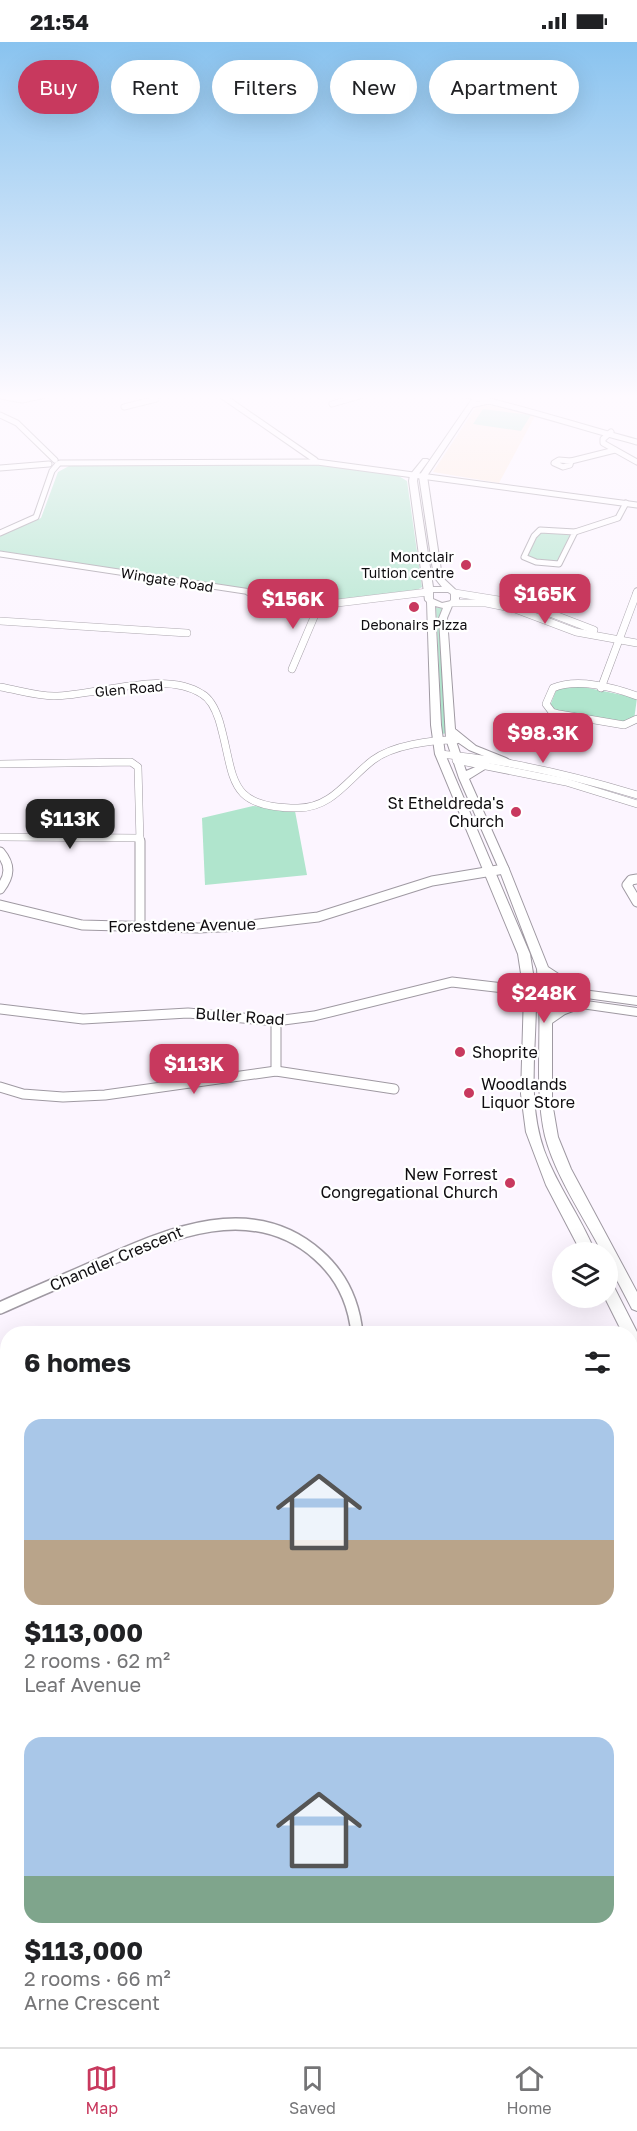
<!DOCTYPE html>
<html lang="en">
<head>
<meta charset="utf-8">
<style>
  :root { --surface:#fff; --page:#f2f2f2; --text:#202124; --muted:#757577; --line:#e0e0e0; --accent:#c8395e }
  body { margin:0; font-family:"Golos Text",sans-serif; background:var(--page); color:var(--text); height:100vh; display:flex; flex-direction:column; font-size:22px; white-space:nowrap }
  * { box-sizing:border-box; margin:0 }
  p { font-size:20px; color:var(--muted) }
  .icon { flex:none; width:33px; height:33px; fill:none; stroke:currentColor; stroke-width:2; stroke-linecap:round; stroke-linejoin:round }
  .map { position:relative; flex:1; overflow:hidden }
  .side { position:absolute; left:0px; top:1284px; width:638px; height:722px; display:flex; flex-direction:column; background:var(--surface); border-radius:24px 24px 0 0; box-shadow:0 6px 24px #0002 }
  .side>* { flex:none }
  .banner { position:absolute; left:18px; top:18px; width:602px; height:54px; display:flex; gap:12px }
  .buttons { position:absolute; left:552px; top:1200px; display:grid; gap:12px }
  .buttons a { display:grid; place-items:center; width:66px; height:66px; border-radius:50%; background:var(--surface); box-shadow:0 6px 24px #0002; font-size:30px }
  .price { position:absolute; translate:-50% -51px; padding:0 14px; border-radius:12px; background:var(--accent); color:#fff; font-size:20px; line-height:39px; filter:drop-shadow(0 2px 3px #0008) }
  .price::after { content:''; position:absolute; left:50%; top:36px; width:18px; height:14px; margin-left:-9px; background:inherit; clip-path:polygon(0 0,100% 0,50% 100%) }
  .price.on { background:#222; color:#fff }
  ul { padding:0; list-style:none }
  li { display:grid; align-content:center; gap:12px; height:318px; padding:0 24px }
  li span { display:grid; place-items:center; height:186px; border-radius:18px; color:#555 }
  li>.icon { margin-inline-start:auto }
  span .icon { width:108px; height:108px; fill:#fffc; stroke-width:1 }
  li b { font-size:26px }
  h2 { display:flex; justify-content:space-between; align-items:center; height:72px; padding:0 24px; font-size:26px }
  .pill { padding:0 21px; border-radius:27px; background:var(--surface); box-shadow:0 6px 24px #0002; font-size:21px; line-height:54px }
  .pill.on { background:var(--accent); color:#fff }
  .status { display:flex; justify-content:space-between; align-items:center; height:42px; padding:0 30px; background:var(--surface); direction:ltr }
  .status svg { height:16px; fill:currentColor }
  .dock { display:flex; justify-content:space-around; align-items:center; height:84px; border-top:2px solid var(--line); background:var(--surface); font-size:16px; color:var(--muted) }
  .dock a { display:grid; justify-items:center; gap:3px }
  .dock .on { color:var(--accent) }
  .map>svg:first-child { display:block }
  .education { fill:#fdeada }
  .green { fill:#b0e5cd }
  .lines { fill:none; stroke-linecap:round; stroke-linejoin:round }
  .street-far4-casing { stroke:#9f99a2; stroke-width:7 }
  .street-far3-casing { stroke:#9f99a2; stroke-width:8 }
  .street-far2-casing { stroke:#9f99a2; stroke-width:11 }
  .street-far1-casing { stroke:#9f99a2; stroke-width:14 }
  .street-casing { stroke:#9f99a2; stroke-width:16 }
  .secondary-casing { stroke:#9f99a2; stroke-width:2 }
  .street-far4 { stroke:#fff; stroke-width:5 }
  .street-far3 { stroke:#fff; stroke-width:7 }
  .street-far2 { stroke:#fff; stroke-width:9 }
  .street-far1 { stroke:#fff; stroke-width:11 }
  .street { stroke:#fff; stroke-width:14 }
  .secondary { fill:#fff; fill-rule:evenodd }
  .poi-dot { fill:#c8395e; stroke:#fff; stroke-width:2 }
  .labels { text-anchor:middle; stroke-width:4.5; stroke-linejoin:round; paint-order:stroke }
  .far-poi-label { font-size:14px; fill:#0f0d10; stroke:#fff; text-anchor:end }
  .far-street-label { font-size:14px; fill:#0f0d10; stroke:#fff }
  .poi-label { font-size:16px; fill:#0f0d10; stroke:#fff; text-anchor:end }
  .street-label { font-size:16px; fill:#0f0d10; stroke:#fff }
</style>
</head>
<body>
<div class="status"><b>21:54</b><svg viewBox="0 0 49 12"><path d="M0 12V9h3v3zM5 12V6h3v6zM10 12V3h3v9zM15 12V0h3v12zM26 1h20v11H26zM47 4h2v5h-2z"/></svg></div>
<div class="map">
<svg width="637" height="2005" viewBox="0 0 637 2005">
  <rect width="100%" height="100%" fill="#fcf5ff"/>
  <!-- education -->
  <path class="education" d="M 482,363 L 498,364 L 535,374 L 499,441 L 433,430 L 476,365 Z"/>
  <!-- green -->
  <g class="green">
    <path d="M 483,367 L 531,373 L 521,389 L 473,382 Z"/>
    <path d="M 299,421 L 397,433 L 407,439 L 422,545 L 416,549 L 346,559 L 328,559 L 0,509 L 0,493 L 41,476 L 58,430 L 69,424 Z"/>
    <path d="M 542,489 L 571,492 L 559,519 L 550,522 L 526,515 L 538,491 Z"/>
    <path d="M 436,566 L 443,566 L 439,576 L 446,690 L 444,692 L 442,691 Z"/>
    <path d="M 569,642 L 637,656 L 634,678 L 624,681 L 558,670 L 550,664 L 557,646 Z"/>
    <path d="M 253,764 L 295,769 L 307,833 L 205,843 L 202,776 Z"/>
  </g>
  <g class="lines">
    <defs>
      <g id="street-far4">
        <path d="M 221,353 L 315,418"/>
        <path d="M 0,354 L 22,358 L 45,353"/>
        <path d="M 476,356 C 531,368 583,386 637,400"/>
        <path d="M 332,362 L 363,353"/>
        <path d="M 124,365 L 156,357 L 150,353"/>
        <path d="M 0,373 L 17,381 L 55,418"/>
        <path d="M 611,390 L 603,397 L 603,401 L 637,420"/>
        <path d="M 559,418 L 571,419 L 570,423 L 563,425 L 554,421 Z"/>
        <path d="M 571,419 L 615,408"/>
        <path d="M 60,421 L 317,420 L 637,463"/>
        <path d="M 0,426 L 49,422"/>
        <path d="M 540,488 L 575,490 L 559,522 L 536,520 L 524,515 L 534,494 Z"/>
        <path d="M 575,490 L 618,476 L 626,461"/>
        <path d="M 0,491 L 36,475 L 52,429 L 58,422"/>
        <path d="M 0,512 L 258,551"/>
        <path d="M 419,551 L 428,550"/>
        <path d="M 636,551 L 637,549"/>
      </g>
      <g id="street-far3">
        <path d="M 249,550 L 329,562 L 428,550"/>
        <path d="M 455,551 L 529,563 L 594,588"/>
        <path d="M 453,561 L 486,561 L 515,567 L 576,590 L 637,601"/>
        <path d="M 0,579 L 187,591"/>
        <path d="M 292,627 L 320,561"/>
        <path d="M 0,645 C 18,648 36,654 54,654 C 96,654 165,627 202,652 C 211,657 216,669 219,678 C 236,735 224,766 298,766 C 332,766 348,737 373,718 C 393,703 431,698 456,698"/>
        <path d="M 601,646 L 637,550"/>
        <path d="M 637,654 C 613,645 577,636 553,646 L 546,662 L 552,670 L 559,672 L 624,683 L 637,677"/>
        <path d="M 440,712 C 508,718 572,733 637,753"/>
        <path d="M 456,718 L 566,740 L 637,762"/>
        <path d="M 0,722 L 131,720 L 138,725 L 140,800"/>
        <path d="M 0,795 L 140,796"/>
      </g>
      <g id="street-far2">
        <path d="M 140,799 L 140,884"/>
        <path d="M 0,810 C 11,823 10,834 0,847"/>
        <path d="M 637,837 L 631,838 L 627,843 L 637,860"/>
        <path d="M 0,863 L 82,883 L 198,886 L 242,884 L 318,875 L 432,839 L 504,827"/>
        <path d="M 0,967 L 83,977 L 188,971 L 276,979 L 314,974 L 452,940 L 512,947 L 530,954"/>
        <path d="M 276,979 L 276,1029"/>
        <path d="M 0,1045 L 23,1052 L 63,1055 L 105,1053 L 276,1029 L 394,1047"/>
      </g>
      <g id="street-far1">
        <path d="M 0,1266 C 33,1251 67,1237 100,1222 C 168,1192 252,1154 318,1213 C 342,1234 354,1260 357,1292"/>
        <path d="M 0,1392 L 8,1389"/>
      </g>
      <g id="street">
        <path d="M 0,1539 L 8,1535"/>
        <path d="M 630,1617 L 637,1623"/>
        <path d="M 630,1993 L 637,1988"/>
        <path d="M 265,1998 L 287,2005"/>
        <path d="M 614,2005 L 623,1998"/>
      </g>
      <g id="secondary">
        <path d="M 457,353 L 481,353 L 476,360 L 493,358 L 496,360 L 473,365 L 427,434 L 442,535 L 459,551 L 459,560 L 452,564 L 447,576 L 455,687 L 476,704 L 506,716 L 517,722 L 515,724 L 509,724 L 469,708 L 456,699 L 466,729 L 485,721 L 490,724 L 469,737 L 509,827 L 548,925 L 583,948 L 637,955 L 637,963 L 550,951 L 550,954 L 637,966 L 637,974 L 581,966 L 565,972 L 552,981 L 552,1060 L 558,1095 L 571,1127 L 637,1250 L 637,1269 L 632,1267 L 608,1221 L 608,1210 L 602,1210 C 583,1174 555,1133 545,1094 C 535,1050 541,1004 539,960 L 536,958 C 536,1009 527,1059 544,1108 C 557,1144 581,1175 595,1210 L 581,1210 L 546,1143 L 526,1090 L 521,1052 L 524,951 L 518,912 L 435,712 L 431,683 L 427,560 L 425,558 L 409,439 L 410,433 L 423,417 L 427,417 L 429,418 L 418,433 L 417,439 L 433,545 L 442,545 L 434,535 L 419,434 L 472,357 ZM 433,550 L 448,550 L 451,552 L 451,559 L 442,561 L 433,557 ZM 435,564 L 443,566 L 439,576 L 446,697 L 459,736 L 499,827 L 537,927 L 538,942 L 535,944 L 530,912 L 445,712 L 441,683 ZM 549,936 L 565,946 L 550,944 ZM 551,961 L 565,964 L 551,970 Z"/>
        <path d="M 608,1241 L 613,1243 L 637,1290 L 637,1310 L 632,1308 L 630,1292 L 623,1292 L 605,1256 L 608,1256 Z"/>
      </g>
    </defs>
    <!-- street-far4 casing -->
    <use href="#street-far4" class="street-far4-casing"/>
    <!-- street-far3 casing -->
    <use href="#street-far3" class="street-far3-casing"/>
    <!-- street-far2 casing -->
    <use href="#street-far2" class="street-far2-casing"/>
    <!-- street-far1 casing -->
    <use href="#street-far1" class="street-far1-casing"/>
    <!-- street casing -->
    <use href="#street" class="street-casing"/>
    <!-- secondary casing -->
    <use href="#secondary" class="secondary-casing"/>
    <!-- street-far4 -->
    <use href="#street-far4" class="street-far4"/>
    <!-- street-far3 -->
    <use href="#street-far3" class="street-far3"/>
    <!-- street-far2 -->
    <use href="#street-far2" class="street-far2"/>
    <!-- street-far1 -->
    <use href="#street-far1" class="street-far1"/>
    <!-- street -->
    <use href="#street" class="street"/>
    <!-- secondary -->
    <use href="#secondary" class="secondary"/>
  </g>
  <!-- sky -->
  <linearGradient id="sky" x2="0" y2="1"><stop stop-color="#89c3ef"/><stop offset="0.56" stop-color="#fefaff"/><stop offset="1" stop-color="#fefaff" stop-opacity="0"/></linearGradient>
  <rect width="637" height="634" fill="url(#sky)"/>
  <!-- markers -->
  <g class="poi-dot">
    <circle cx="466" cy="523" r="6"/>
    <circle cx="414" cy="565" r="6"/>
    <circle cx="516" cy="770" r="6"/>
    <circle cx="460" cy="1010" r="6"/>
    <circle cx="469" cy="1051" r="6"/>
    <circle cx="510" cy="1141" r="6"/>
  </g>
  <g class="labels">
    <!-- far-poi labels -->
    <g class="far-poi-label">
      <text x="454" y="520">Montclair<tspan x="454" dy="16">Tuition centre</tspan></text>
      <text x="414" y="588" text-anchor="middle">Debonairs Pizza</text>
    </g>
    <!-- far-street labels -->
    <g class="far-street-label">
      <text transform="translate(167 538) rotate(9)" y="5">Wingate Road</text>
      <text transform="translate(129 647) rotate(-5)" y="5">Glen Road</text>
    </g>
    <!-- poi labels -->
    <g class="poi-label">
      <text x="504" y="767">St Etheldreda's<tspan x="504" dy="18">Church</tspan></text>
      <text x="472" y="1016" text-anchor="start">Shoprite</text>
      <text x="481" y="1048" text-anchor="start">Woodlands<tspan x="481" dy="18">Liquor Store</tspan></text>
      <text x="498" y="1138">New Forrest<tspan x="498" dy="18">Congregational Church</tspan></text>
    </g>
    <!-- street labels -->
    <g class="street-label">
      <text transform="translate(182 883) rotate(-1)" y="6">Forestdene Avenue</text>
      <text transform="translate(240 974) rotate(4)" y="6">Buller Road</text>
      <text transform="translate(116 1216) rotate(-23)" y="6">Chandler Crescent</text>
    </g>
  </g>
</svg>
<div class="buttons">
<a><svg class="icon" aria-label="layers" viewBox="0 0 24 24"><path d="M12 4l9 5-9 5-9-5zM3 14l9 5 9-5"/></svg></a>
</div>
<b class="price" style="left:545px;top:583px">$165K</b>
<b class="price" style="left:293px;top:588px">$156K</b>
<b class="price" style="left:543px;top:722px">$98.3K</b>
<b class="price on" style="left:70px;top:808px">$113K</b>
<b class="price" style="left:544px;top:982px">$248K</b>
<b class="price" style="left:194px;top:1053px">$113K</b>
<div class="banner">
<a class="pill on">Buy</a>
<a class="pill">Rent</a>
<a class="pill">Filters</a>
<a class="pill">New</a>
<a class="pill">Apartment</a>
</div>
<section class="side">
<h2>6 homes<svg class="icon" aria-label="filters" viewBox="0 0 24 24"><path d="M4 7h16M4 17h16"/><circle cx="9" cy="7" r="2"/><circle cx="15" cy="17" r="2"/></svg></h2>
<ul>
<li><span style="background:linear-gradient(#a9c7e8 65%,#b9a48a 0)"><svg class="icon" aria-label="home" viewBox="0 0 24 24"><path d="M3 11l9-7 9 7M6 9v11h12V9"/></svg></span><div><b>$113,000</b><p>2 rooms · 62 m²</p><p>Leaf Avenue</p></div></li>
<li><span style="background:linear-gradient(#a9c7e8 75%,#7fa58c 0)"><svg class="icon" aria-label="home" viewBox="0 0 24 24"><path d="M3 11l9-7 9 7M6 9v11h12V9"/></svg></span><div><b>$113,000</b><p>2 rooms · 66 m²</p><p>Arne Crescent</p></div></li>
</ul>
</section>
</div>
<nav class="dock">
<a class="on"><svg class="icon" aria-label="map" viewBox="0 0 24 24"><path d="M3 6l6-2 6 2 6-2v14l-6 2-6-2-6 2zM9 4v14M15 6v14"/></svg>Map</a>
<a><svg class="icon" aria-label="saved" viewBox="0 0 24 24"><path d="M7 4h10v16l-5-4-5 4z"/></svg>Saved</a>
<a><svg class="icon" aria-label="home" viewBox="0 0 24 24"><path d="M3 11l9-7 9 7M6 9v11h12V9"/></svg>Home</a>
</nav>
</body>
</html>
